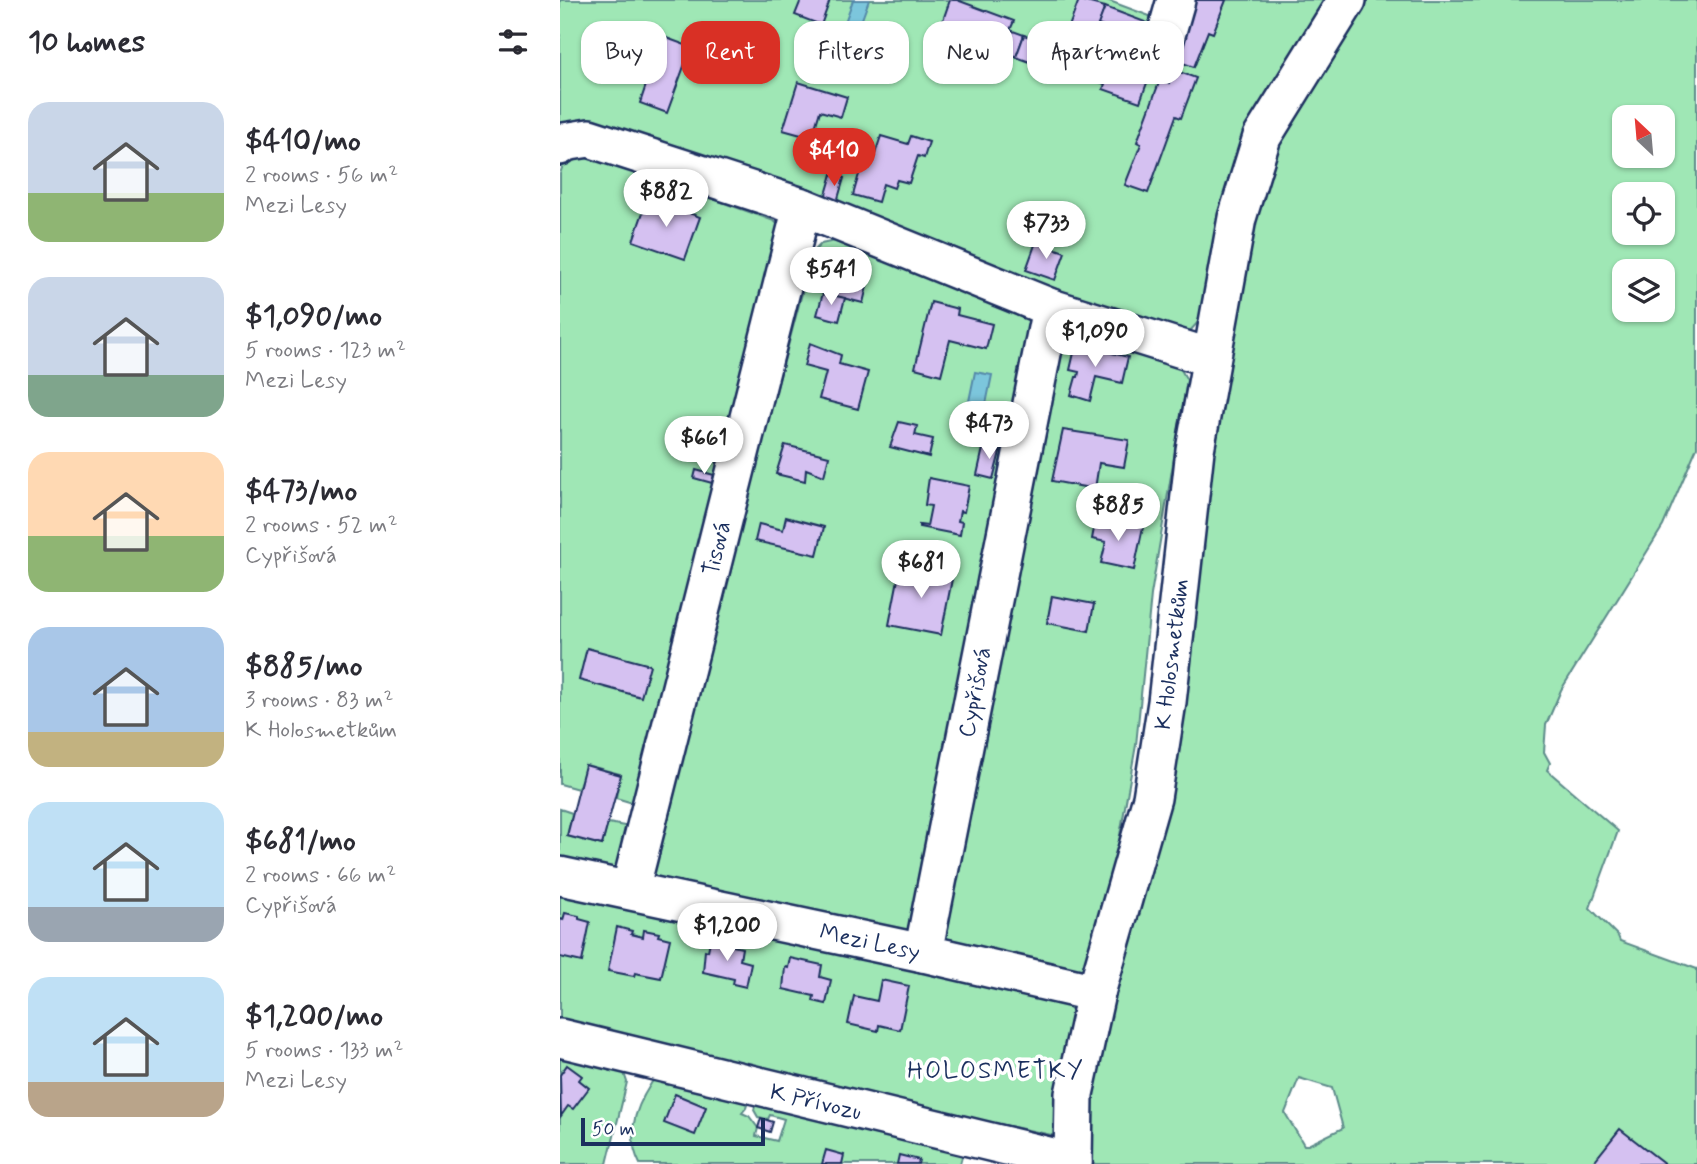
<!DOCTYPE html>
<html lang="en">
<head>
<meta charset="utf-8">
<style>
  :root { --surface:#fff; --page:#f2f2f3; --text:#2b2b33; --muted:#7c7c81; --accent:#d93025 }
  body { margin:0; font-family:Mynerve,sans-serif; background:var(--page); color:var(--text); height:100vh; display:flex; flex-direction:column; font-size:26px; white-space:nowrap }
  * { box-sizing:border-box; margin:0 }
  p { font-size:23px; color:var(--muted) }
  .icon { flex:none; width:38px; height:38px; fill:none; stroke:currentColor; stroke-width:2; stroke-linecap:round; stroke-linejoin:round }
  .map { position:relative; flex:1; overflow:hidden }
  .drawer { display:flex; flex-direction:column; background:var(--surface); width:560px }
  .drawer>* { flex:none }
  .banner { position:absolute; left:21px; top:21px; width:665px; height:63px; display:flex; gap:14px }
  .needle { width:46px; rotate:334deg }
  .buttons { position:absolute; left:1052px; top:105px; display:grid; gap:14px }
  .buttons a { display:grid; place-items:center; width:63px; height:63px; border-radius:14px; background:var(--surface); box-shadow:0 2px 5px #0004; font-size:35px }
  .scale { position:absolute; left:21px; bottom:18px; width:184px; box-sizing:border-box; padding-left:7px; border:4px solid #1b2f5e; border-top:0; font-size:19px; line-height:24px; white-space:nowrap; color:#1b2f5e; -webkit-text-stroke:5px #fff; paint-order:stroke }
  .price { position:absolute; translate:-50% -60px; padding:0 16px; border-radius:24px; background:#fff; color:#222; font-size:23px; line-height:46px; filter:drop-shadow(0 2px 4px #0008) }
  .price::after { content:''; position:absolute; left:50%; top:42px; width:21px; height:16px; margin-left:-10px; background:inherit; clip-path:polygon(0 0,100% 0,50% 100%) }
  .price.on { background:var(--accent); color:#fff }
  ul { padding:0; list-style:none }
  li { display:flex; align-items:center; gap:21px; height:175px; padding:0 28px }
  li span { display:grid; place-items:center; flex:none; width:196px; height:140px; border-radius:21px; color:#555 }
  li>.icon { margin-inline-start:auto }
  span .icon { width:84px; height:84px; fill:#fffc; stroke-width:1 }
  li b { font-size:30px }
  h2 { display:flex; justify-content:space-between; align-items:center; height:84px; padding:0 28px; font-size:30px }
  .chip { padding:0 24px; border-radius:21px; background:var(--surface); box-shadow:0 2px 5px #0004; font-size:24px; line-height:63px }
  .chip.on { background:var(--accent); color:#fff }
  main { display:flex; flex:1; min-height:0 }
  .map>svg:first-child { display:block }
  .green { fill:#9fe7b5; stroke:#5d8b8a; stroke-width:2; fill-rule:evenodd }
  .water { fill:#7cc6dc; stroke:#558aaa; stroke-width:2 }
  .building { fill:#d5c1f1; stroke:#1b2f5e; stroke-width:2 }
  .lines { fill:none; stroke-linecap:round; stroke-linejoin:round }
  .minor-casing { stroke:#1b2f5e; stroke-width:42 }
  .minor { stroke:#fff; stroke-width:37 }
  .labels { text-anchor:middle; stroke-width:7; stroke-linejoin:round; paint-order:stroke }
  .street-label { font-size:23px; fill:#1b2f5e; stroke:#fff }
  .neighbourhood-label { font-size:24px; letter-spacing:2px; fill:#1b2f5e; stroke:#fff }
</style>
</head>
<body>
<main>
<section class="drawer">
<h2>10 homes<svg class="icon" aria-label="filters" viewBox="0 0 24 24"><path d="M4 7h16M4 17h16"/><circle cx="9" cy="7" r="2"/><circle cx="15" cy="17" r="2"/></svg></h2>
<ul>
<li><span style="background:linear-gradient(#c9d6e8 65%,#8fb573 0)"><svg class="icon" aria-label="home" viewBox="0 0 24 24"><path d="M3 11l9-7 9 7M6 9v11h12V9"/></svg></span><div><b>$410/mo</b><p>2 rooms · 56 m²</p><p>Mezi Lesy</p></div></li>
<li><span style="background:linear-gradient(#c9d6e8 70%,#7fa58c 0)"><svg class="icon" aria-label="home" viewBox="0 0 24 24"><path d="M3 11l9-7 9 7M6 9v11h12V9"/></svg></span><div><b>$1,090/mo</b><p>5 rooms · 123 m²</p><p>Mezi Lesy</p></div></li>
<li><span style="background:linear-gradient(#ffd9b3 60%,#8fb573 0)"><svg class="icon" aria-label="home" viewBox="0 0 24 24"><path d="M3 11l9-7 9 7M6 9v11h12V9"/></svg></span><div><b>$473/mo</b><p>2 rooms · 52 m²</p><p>Cypřišová</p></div></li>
<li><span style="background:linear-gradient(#a9c7e8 75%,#c2b280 0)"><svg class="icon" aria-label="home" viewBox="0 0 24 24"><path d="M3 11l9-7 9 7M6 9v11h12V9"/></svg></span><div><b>$885/mo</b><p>3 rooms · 83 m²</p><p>K Holosmetkům</p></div></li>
<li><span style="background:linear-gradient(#bfe0f5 75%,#9aa5b1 0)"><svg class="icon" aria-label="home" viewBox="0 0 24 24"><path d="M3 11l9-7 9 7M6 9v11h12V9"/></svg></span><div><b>$681/mo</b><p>2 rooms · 66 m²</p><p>Cypřišová</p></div></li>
<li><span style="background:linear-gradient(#bfe0f5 75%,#b9a48a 0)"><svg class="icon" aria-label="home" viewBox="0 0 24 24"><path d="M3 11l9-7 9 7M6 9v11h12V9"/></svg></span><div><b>$1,200/mo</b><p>5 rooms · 133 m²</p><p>Mezi Lesy</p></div></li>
</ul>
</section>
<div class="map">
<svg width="1137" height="1164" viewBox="0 0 1137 1164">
  <rect width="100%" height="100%" fill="#fff"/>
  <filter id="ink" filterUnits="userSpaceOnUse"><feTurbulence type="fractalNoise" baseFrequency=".0143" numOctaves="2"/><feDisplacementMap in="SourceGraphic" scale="14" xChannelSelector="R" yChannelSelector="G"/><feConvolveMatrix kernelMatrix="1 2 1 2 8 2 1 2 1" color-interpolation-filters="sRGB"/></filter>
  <g filter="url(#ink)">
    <!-- green -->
    <g class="green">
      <path d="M 0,0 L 547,0 L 603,21 L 608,58 L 634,67 L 648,31 L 653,33 L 666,0 L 775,0 L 640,320 L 630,331 L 615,332 L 33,124 L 0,127 Z"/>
      <path d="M 795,0 L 1137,0 L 1137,447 L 1103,526 L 1001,690 L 986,725 L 984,752 L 990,763 L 987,770 L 1058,831 L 1030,908 L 1058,936 L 1060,941 L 1137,969 L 1137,1164 L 528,1164 L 526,1083 L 652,413 L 680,248 L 715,138 ZM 1064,117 L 1102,117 L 1102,156 L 1064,156 ZM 1064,194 L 1102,194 L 1102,233 L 1064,233 ZM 1064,271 L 1102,271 L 1102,310 L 1064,310 ZM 739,1078 L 772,1088 L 783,1128 L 748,1145 L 744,1145 L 725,1113 Z"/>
      <path d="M 25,153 L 214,221 L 222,228 L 76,804 L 56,798 L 60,774 L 26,765 L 18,789 L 0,784 L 0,174 L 4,162 Z"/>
      <path d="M 275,241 L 461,309 L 470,322 L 350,929 L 346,932 L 95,878 L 91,861 L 253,252 L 261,244 Z"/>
      <path d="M 507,331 L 620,368 L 627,380 L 591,595 L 576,745 L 557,852 L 534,962 L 524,973 L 383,939 L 502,335 Z"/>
      <path d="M 0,809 L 12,813 L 7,836 L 42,845 L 48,823 L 70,827 L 58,864 L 52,869 L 0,863 Z"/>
      <path d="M 0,893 L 392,976 L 517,1006 L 501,1137 L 0,1031 Z"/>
      <path d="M 0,1048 L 60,1061 L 67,1082 L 47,1164 L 0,1164 Z"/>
      <path d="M 99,1072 L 190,1096 L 186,1108 L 182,1113 L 189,1116 L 198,1128 L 196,1136 L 217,1141 L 224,1119 L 210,1115 L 208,1119 L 198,1117 L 194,1110 L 197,1098 L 403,1153 L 400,1164 L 80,1164 C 63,1131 79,1099 99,1072 Z"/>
    </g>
    <!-- water -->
    <g class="water">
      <path d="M 293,0 L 309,0 L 298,30 L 284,25 Z"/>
      <path d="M 415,372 L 432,375 L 425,409 L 408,406 Z"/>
    </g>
    <!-- building -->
    <g class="building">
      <path d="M 241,0 L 270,0 L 261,25 L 235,15 Z"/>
      <path d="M 390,0 L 397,0 L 454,21 L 450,30 L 464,35 L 456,57 L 416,42 L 418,37 L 382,23 Z"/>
      <path d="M 519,0 L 545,7 L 520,75 L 494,65 L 492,70 L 456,57 L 464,35 L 478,40 L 481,31 L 504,40 Z"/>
      <path d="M 630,0 L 666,0 L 653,33 L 648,31 L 634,67 L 608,58 Z"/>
      <path d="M 545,7 L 593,25 L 586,44 L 581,42 L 573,65 L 577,67 L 574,75 L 588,80 L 580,102 L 543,89 L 545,84 L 520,75 L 529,49 L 565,62 L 573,38 L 538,25 Z"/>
      <path d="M 101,36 L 131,47 L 107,113 L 80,103 L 88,79 L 74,74 L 80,55 L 93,60 Z"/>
      <path d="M 614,70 L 636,78 L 621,118 L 616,116 L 588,193 L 565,185 L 581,144 L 577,142 L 600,80 L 609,83 Z"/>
      <path d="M 238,82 L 287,97 L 281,117 L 260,111 L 252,138 L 223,130 Z"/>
      <path d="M 321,136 L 348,144 L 351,136 L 369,142 L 364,158 L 358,156 L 349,183 L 337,180 L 334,188 L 323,184 L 318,202 L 293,195 L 304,157 L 313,160 Z"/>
      <path d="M 272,174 L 284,178 L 277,202 L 265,198 Z"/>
      <path d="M 88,198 L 140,217 L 125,259 L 73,241 Z"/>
      <path d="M 476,242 L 505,252 L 495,280 L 466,270 Z"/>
      <path d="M 275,265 L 310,274 L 303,303 L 263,293 L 267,278 L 271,279 Z"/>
      <path d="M 263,293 L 285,298 L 279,321 L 257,315 Z"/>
      <path d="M 371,302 L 398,309 L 397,315 L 432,324 L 426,349 L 390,340 L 381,375 L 355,368 Z"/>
      <path d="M 250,343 L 281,355 L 279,364 L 308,372 L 298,409 L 259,399 L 266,372 L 244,366 Z"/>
      <path d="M 516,344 L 568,357 L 562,383 L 536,377 L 530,401 L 511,395 L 516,377 L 518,377 L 519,372 L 510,370 Z"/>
      <path d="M 339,422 L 357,426 L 355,435 L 373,439 L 369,457 L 330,447 Z"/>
      <path d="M 503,430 L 569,440 L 564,467 L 539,463 L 535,489 L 492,481 Z"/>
      <path d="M 424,444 L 441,448 L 433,479 L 417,475 Z"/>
      <path d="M 225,445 L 269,456 L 264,476 L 246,469 L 245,481 L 216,474 Z"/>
      <path d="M 136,470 L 154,475 L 152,483 L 134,478 Z"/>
      <path d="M 369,478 L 409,486 L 404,512 L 400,511 L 398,521 L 402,522 L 400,535 L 359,527 L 359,525 L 367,526 L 371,506 L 365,505 Z"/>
      <path d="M 226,517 L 264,527 L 257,555 L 195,541 L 199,524 L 223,530 Z"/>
      <path d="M 536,518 L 583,527 L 574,570 L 541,563 L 546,542 L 532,539 Z"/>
      <path d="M 341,564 L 393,574 L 381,635 L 329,625 Z"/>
      <path d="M 492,596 L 534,604 L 529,631 L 487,623 Z"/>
      <path d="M 27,648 L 90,665 L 81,697 L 19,680 Z"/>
      <path d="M 25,765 L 61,775 L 42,845 L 7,836 Z"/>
      <path d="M 5,913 L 19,916 L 19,919 L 30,922 L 22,962 L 0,957 L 0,919 L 3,920 Z"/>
      <path d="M 57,927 L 72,931 L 71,934 L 83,937 L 84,930 L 99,933 L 98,936 L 110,939 L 101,978 L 75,973 L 74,976 L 48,971 Z"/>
      <path d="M 150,941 L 182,948 L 180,960 L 191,963 L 186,987 L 173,984 L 174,979 L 143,972 L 145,950 L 148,951 Z"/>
      <path d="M 230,958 L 262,965 L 260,977 L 271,980 L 266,1004 L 253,1001 L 254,996 L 223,989 L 225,967 L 228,968 Z"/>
      <path d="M 321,980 L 349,986 L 340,1030 L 319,1025 L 318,1031 L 288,1024 L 294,996 L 317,1001 Z"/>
      <path d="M 7,1065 L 22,1076 L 19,1080 L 29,1088 L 13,1109 L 8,1106 L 1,1116 L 0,1075 Z"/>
      <path d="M 115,1094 L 146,1107 L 135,1135 L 104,1123 Z"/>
      <path d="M 201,1118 L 213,1122 L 210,1132 L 198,1128 Z"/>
      <path d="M 1060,1129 L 1105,1164 L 1032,1164 Z"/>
      <path d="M 266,1150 L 284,1155 L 282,1164 L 262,1164 Z"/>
      <path d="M 339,1155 L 359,1160 L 358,1164 L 337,1164 Z"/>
    </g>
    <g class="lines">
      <defs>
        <g id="minor">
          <path d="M 598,63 L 616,0"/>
          <path d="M 0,146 L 4,142 L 29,138 L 242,207 L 491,308 L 651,358"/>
          <path d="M 0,876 L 363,953 L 536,993"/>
          <path d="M 70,890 L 242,207"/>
          <path d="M 363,953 L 491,308"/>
          <path d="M 0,1038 L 513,1162"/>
          <path d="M 513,1164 L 514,1094 L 536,993 L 592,798 L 607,702 L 635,450 L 677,218 L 702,137 L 787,0"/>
        </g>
      </defs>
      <!-- minor casing -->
      <use href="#minor" class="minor-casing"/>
      <!-- minor -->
      <use href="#minor" class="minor"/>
    </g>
  </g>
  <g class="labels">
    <!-- street labels -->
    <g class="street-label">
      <text transform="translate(156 548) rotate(-76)" y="8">Tisová</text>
      <text transform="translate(611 654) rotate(-83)" y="8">K Holosmetkům</text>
      <text transform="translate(414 692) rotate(-79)" y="8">Cypřišová</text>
      <text transform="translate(310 941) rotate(12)" y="8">Mezi Lesy</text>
      <text transform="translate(256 1101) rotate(13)" y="8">K Přívozu</text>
    </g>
    <!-- neighbourhood labels -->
    <g class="neighbourhood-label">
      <text x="436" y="1078">HOLOSMETKY</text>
    </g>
  </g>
</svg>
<div class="buttons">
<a><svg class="needle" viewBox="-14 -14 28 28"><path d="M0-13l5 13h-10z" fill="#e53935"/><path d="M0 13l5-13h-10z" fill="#7c7c81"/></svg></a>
<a><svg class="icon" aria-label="locate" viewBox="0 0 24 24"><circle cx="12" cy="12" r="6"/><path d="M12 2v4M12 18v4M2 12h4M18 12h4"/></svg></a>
<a><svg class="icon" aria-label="layers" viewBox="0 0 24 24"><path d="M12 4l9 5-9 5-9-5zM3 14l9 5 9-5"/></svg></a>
</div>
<div class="scale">50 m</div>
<b class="price on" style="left:274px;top:188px">$410</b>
<b class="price" style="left:106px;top:229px">$882</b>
<b class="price" style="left:486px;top:261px">$733</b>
<b class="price" style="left:271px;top:307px">$541</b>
<b class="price" style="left:535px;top:369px">$1,090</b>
<b class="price" style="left:429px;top:461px">$473</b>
<b class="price" style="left:144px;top:476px">$661</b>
<b class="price" style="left:558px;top:543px">$885</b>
<b class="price" style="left:361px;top:600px">$681</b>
<b class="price" style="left:167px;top:963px">$1,200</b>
<div class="banner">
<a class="chip">Buy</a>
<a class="chip on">Rent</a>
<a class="chip">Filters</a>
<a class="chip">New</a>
<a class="chip">Apartment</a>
</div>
</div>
</main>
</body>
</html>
